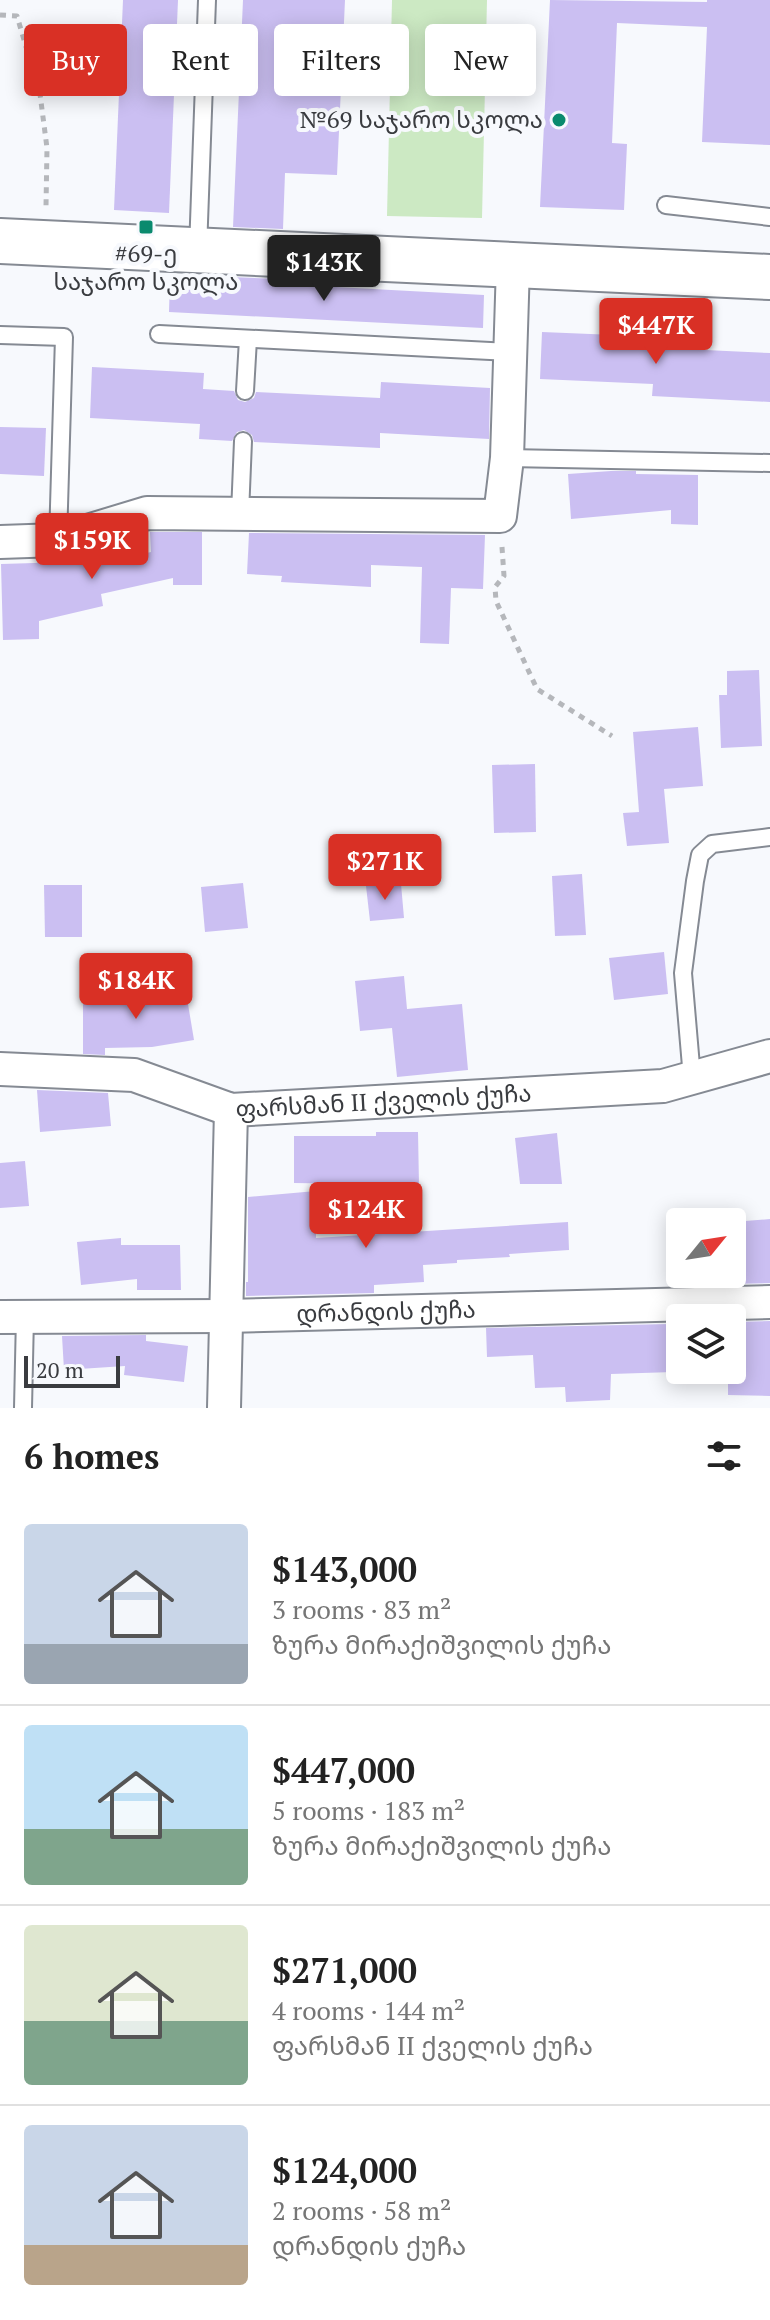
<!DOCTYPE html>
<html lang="en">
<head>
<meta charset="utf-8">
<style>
  :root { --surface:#fff; --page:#f6f6f6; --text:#222; --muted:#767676; --line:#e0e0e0; --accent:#d93025 }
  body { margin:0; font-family:"PT Serif","Noto Sans Georgian",serif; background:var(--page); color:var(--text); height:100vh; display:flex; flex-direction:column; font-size:30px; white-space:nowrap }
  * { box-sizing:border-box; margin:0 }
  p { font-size:26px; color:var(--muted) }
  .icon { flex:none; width:44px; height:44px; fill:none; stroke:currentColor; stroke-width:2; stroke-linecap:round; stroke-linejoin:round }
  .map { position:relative; height:1408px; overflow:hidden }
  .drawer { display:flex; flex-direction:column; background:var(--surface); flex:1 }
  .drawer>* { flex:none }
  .guide { position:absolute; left:24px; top:24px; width:722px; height:72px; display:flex; gap:16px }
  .needle { width:52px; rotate:60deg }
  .tools { position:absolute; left:666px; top:1208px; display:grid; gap:16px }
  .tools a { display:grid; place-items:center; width:80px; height:80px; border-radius:8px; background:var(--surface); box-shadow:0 4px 20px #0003; font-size:40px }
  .scale { position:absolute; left:24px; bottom:20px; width:96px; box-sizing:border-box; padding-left:8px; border:4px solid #3a3c40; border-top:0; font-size:22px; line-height:28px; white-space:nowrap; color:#3a3c40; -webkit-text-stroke:6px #f7f9fd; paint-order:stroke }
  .price { position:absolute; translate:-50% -68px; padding:0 18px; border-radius:8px; background:var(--accent); color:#fff; font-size:26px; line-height:52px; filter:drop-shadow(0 2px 4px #0008) }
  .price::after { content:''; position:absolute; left:50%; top:48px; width:24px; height:18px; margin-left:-12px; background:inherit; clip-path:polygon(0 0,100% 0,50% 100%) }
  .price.on { background:#222; color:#fff }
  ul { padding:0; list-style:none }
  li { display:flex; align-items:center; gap:24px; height:200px; padding:0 24px }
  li+li { border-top:2px solid var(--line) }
  li span { display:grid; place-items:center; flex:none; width:224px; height:160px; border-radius:8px; color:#555 }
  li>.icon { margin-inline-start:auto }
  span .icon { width:96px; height:96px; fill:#fffc; stroke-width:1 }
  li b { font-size:34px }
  h2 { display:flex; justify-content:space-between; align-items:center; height:96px; padding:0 24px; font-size:34px }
  .tag { padding:0 28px; border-radius:8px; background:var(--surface); box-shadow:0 4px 20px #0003; font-size:28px; line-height:72px }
  .tag.on { background:var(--accent); color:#fff }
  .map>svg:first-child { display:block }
  .green { fill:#cce9c3 }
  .building { fill:#cbbff2 }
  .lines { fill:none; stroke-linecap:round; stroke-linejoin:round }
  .lane-casing { stroke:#858a93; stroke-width:20 }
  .street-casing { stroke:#858a93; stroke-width:36 }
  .secondary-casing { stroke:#858a93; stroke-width:48 }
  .path { stroke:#b5b7bb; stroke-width:5; stroke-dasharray:6 6; stroke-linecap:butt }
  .lane { stroke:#fff; stroke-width:16 }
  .street { stroke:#fff; stroke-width:32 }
  .secondary { stroke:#fff; stroke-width:44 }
  .poi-dot { fill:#0a8a6e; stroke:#f7f9fd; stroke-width:3 }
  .labels { text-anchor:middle; stroke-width:8; stroke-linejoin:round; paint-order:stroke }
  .poi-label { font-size:24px; fill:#3a3c40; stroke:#f7f9fd; text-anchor:end }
  .street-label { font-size:24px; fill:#3a3c40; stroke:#f7f9fd }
</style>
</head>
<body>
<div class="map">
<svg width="770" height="1408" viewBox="0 0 770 1408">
  <rect width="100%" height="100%" fill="#f7f9fd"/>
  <!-- green -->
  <path class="green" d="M 392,0 L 487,0 L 482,218 L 387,216 Z"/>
  <!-- building -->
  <g class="building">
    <path d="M 123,0 L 178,0 L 169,213 L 114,210 Z"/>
    <path d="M 243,0 L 345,0 L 337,175 L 285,173 L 283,229 L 233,227 Z"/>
    <path d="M 550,0 L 707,2 L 707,0 L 770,0 L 770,145 L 702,142 L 707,27 L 617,23 L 612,143 L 627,144 L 624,210 L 540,207 Z"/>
    <path d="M 230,277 L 280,279 L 280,284 L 484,295 L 483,328 L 169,312 L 170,278 L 230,281 Z"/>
    <path d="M 542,332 L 663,337 L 662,348 L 770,353 L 770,402 L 652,396 L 653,384 L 540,379 Z"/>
    <path d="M 92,367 L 204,373 L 203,389 L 234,391 L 238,400 L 245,402 L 254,398 L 256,392 L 380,398 L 381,382 L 490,388 L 489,439 L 380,433 L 380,448 L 254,442 L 252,435 L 244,430 L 237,432 L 232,441 L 199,439 L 200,424 L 90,418 Z"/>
    <path d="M 0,427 L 46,428 L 44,476 L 0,474 Z"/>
    <path d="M 611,471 L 636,471 L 636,474 L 698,475 L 698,525 L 671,524 L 671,510 L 571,519 L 568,474 Z"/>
    <path d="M 150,532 L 202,532 L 202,585 L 173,585 L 173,578 L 101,594 L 103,606 L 39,621 L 39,639 L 3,640 L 1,564 L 68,562 L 67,557 L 90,550 L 94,565 L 151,552 Z"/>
    <path d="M 249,533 L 485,535 L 483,589 L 451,588 L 449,644 L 420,643 L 422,567 L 371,565 L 371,587 L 281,582 L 282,576 L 247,574 Z"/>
    <path d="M 759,670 L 762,746 L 721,748 L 719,695 L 727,695 L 727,671 Z"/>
    <path d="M 698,727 L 703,786 L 664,789 L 669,843 L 627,846 L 623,813 L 639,812 L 633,732 Z"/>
    <path d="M 535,764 L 536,832 L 494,833 L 492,765 Z"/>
    <path d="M 582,874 L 586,935 L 555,936 L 552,876 Z"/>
    <path d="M 243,883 L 248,928 L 205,932 L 201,887 Z"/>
    <path d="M 401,884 L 404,918 L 370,921 L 366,886 Z"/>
    <path d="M 44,885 L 82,885 L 82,937 L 45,937 Z"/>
    <path d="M 664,952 L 668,994 L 614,1000 L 609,958 Z"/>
    <path d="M 404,976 L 407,1009 L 462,1004 L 468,1070 L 397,1077 L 392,1028 L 360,1031 L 355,981 Z"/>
    <path d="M 185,986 L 194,1040 L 152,1047 L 105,1048 L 105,1055 L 83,1054 L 83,996 L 153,995 L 152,991 Z"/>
    <path d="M 37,1090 L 108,1093 L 111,1126 L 40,1132 Z"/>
    <path d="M 376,1132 L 418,1132 L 419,1185 L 294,1183 L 294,1136 L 376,1136 Z"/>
    <path d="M 557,1133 L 562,1184 L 520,1184 L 515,1138 Z"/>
    <path d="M 25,1161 L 29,1206 L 0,1208 L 0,1163 Z"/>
    <path d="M 316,1191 L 316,1238 L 568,1222 L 569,1250 L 509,1254 L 510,1257 L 457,1260 L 457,1263 L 423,1265 L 424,1282 L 374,1285 L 374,1293 L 246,1296 L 246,1282 L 248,1282 L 248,1197 Z"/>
    <path d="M 770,1219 L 770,1283 L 728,1284 L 728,1274 L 732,1274 L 732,1222 Z"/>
    <path d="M 121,1238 L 121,1245 L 180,1245 L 181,1290 L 137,1290 L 137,1279 L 81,1285 L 77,1242 Z"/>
    <path d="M 770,1321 L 770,1396 L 728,1395 L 728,1370 L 732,1370 L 732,1322 Z"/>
    <path d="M 670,1324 L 673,1372 L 611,1374 L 610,1400 L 566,1402 L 565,1387 L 535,1388 L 533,1355 L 487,1357 L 486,1328 Z"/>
    <path d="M 146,1335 L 146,1341 L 188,1346 L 184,1382 L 124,1375 L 125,1366 L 64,1370 L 62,1336 Z"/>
  </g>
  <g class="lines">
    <defs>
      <g id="lane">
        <path d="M 666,205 L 770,217"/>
        <path d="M 198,250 L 207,0"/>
        <path d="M 159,334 L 510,352"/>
        <path d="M 0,335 L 64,337 L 58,540"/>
        <path d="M 245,391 L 248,339"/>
        <path d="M 507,458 L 770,463"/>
        <path d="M 240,514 L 243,441"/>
        <path d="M 692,1078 L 683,973 L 695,881 L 700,855 L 712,844 L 770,837"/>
        <path d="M 23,1408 L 25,1316"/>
      </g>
      <g id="street">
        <path d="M 0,542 L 58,540 L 147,513 L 500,516 L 507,458 L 513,265"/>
        <path id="s1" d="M 0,1069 L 134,1075 L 231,1110 L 663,1086 L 770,1056"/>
        <path id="s2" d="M 0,1317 L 226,1316 L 770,1302"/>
        <path d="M 224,1408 L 231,1110"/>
      </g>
      <path id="secondary" d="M 0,241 L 770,277"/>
    </defs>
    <!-- lane casing -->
    <use href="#lane" class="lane-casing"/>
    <!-- street casing -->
    <use href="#street" class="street-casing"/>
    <!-- secondary casing -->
    <use href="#secondary" class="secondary-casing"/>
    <!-- path -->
    <g class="path">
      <path d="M 0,15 L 17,16 L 40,94 L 47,148 L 46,206"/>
      <path d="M 502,547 L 504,576 L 495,587 L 496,601 L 537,689 L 612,736"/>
    </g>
    <!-- lane -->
    <use href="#lane" class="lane"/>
    <!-- street -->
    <use href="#street" class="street"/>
    <!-- secondary -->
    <use href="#secondary" class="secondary"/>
  </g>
  <!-- markers -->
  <g class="poi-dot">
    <circle cx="559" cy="120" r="8"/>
    <rect x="138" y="219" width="16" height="16" rx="4"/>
  </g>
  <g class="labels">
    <!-- poi labels -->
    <g class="poi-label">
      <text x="543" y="128">№69 საჯარო სკოლა</text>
      <text x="146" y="262" text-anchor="middle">#69-ე<tspan x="146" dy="28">საჯარო სკოლა</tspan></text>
    </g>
    <!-- street labels -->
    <g class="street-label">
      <text dy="8" stroke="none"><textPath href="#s1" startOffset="390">ფარსმან II ქველის ქუჩა</textPath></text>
      <text dy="8" stroke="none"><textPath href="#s2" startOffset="386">დრანდის ქუჩა</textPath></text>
    </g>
  </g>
</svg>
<div class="tools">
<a><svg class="needle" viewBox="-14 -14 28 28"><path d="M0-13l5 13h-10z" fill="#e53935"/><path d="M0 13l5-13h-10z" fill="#767676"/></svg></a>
<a><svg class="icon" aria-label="layers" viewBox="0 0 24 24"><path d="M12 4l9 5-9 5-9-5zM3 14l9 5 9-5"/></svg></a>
</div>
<div class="scale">20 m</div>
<b class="price on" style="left:324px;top:303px">$143K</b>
<b class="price" style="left:656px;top:366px">$447K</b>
<b class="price" style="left:92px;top:581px">$159K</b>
<b class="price" style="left:385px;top:902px">$271K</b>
<b class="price" style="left:136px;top:1021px">$184K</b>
<b class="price" style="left:366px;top:1250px">$124K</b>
<div class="guide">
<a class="tag on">Buy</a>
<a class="tag">Rent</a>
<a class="tag">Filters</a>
<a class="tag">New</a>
</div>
</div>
<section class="drawer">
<h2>6 homes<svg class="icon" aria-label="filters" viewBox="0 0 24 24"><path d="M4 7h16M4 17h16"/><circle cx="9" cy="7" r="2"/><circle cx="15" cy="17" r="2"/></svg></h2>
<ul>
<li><span style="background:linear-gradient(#c9d6e8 75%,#9aa5b1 0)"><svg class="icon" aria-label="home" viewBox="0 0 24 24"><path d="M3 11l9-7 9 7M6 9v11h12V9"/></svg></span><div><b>$143,000</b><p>3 rooms · 83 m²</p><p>ზურა მირაქიშვილის ქუჩა</p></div></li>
<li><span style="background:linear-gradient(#bfe0f5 65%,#7fa58c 0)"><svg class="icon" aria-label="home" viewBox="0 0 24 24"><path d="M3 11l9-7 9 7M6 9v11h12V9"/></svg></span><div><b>$447,000</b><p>5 rooms · 183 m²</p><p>ზურა მირაქიშვილის ქუჩა</p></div></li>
<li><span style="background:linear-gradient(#dfe7d0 60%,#7fa58c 0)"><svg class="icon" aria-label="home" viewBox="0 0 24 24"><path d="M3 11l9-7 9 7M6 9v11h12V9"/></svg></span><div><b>$271,000</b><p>4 rooms · 144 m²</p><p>ფარსმან II ქველის ქუჩა</p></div></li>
<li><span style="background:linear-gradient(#c9d6e8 75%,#b9a48a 0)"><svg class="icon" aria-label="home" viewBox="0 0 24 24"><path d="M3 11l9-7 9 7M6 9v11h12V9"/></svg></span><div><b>$124,000</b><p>2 rooms · 58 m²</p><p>დრანდის ქუჩა</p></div></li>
</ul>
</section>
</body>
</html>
